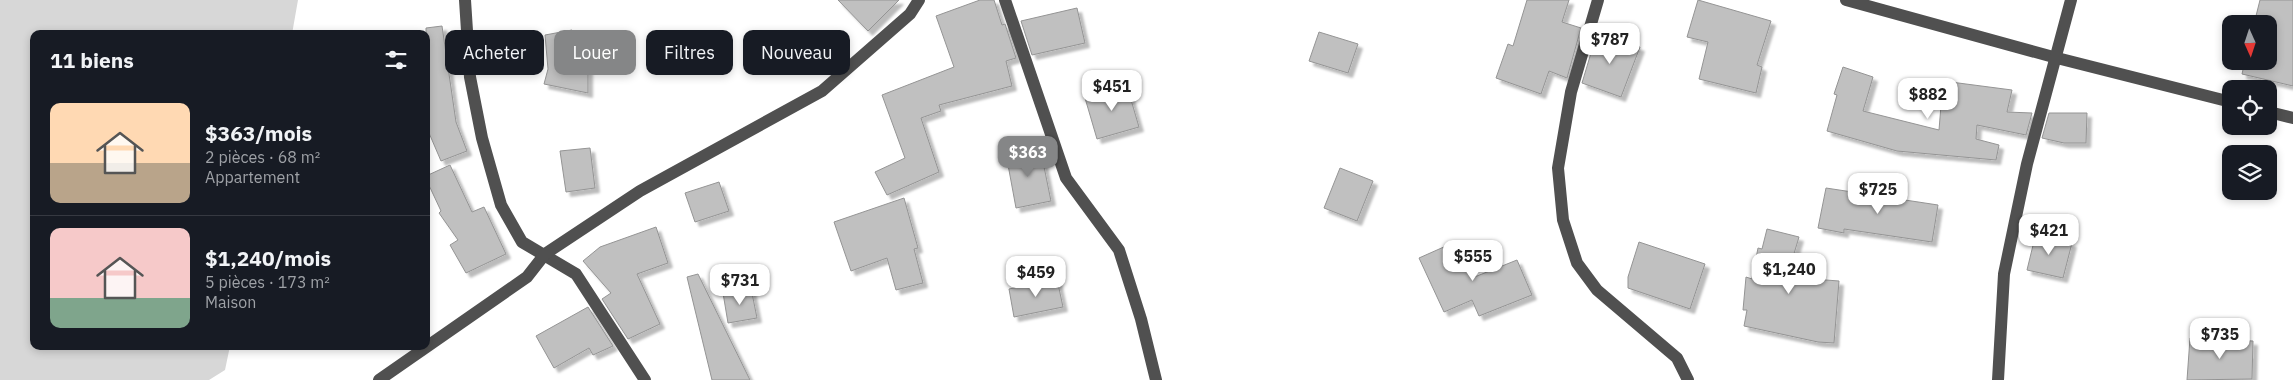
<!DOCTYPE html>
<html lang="fr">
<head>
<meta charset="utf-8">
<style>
  :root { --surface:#171b24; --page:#242831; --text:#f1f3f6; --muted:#9ea1a6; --line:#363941; --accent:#858687 }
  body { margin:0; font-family:"IBM Plex Sans",sans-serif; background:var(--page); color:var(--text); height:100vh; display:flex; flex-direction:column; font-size:19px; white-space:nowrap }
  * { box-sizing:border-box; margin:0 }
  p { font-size:16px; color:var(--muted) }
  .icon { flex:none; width:28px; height:28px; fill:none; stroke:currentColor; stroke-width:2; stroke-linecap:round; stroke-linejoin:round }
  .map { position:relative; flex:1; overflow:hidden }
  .details { position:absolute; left:30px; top:30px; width:400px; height:320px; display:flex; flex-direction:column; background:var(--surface); border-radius:10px; box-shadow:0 2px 8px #0003 }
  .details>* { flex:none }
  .banner { position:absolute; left:445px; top:30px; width:475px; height:45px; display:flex; gap:10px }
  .needle { width:32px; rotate:177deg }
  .buttons { position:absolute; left:2222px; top:15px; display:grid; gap:10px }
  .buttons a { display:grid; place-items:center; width:55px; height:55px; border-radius:10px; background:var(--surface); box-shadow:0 2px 8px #0003; font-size:25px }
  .price { position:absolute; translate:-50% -42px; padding:0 11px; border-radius:10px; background:#fff; color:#222; font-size:16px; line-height:32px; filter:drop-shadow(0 1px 2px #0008) }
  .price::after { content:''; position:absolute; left:50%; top:30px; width:15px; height:11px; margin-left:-8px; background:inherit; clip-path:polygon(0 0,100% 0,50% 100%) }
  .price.selected { background:var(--accent); color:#fff }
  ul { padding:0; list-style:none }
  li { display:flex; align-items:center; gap:15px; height:125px; padding:0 20px }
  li+li { border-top:1px solid var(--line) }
  li span { display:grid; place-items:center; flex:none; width:140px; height:100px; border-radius:10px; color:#555 }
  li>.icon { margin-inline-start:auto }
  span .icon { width:60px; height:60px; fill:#fffc; stroke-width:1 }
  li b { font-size:21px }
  h2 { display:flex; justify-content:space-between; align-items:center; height:60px; padding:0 20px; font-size:21px }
  .tag { padding:0 18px; border-radius:10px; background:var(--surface); box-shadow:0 2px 8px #0003; font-size:18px; line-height:45px }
  .tag.selected { background:var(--accent); color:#fff }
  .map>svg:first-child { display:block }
  .green { fill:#d7d7d7 }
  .building { fill:#c0c0c0; stroke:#949494; filter:url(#shadow) }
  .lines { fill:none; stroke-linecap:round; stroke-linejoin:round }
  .minor { stroke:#505050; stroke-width:12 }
</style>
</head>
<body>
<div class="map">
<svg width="2293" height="380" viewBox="0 0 2293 380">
  <defs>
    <filter id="shadow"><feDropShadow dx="4.5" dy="4.5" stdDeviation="1" flood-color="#0004"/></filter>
  </defs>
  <rect width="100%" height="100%" fill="#fff"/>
  <!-- green -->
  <path class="green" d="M 0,0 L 298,0 L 292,34 L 34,34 L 34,346 L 230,346 L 225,370 L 209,380 L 0,380 Z"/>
  <!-- building -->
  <g class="building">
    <path d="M 838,0 L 899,0 L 868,31 Z"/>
    <path d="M 980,0 L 994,0 L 1002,25 L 1005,24 L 1016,58 L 1006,61 L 1012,86 L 939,105 L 941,111 L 921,118 L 939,172 L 887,195 L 875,172 L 905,158 L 882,95 L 954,67 L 936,16 Z"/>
    <path d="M 1527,0 L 1569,0 L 1562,22 L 1581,28 L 1567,78 L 1549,71 L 1541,94 L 1496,78 L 1508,44 L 1513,46 Z"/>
    <path d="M 1698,0 L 1771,21 L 1757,65 L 1762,67 L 1756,93 L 1699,79 L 1708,42 L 1687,37 Z"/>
    <path d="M 2260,0 L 2293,0 L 2293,86 L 2242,74 L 2245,61 L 2269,61 L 2269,24 L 2254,24 Z"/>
    <path d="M 1077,8 L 1085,43 L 1032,55 L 1021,21 Z"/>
    <path d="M 442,26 L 456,122 L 467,151 L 441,161 L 426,126 L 426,28 Z"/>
    <path d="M 572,30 L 577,56 L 588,53 L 588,93 L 544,84 L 548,69 L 545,35 Z"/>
    <path d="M 1319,32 L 1358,44 L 1348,73 L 1309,61 Z"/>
    <path d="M 1597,33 L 1640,47 L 1621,97 L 1582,83 Z"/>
    <path d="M 1843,67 L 1873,77 L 1863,111 L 1939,130 L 1943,81 L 2012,90 L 2007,112 L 2032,113 L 2026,135 L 1977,125 L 1976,139 L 1999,145 L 1996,160 L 1897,151 L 1827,131 L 1837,95 L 1834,94 Z"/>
    <path d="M 1127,86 L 1139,127 L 1097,139 L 1085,98 Z"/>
    <path d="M 2049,113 L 2087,113 L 2086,143 L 2064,143 L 2042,138 Z"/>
    <path d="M 1040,147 L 1051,201 L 1016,208 L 1006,154 Z"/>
    <path d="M 590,148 L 595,188 L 566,192 L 560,151 Z"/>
    <path d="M 450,165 L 472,212 L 484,207 L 506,254 L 466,273 L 450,245 L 458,240 L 439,213 L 441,211 L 426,179 L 426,176 Z"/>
    <path d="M 1340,168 L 1373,181 L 1357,221 L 1324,208 Z"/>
    <path d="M 719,182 L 729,211 L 695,222 L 685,193 Z"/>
    <path d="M 1826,188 L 1938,205 L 1932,242 L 1844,229 L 1844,233 L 1818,228 Z"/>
    <path d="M 904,198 L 918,248 L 914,249 L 923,283 L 896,290 L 887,258 L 851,271 L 834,222 Z"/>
    <path d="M 656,227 L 668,263 L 637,274 L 660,324 L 628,339 L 602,299 L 611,293 L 583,261 L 600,247 Z"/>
    <path d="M 1767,229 L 1799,237 L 1787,277 L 1839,281 L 1834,343 L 1818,342 L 1744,326 L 1747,310 L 1743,310 L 1746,277 L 1752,279 L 1758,248 L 1762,249 Z"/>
    <path d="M 2036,233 L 2072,243 L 2063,278 L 2027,270 Z"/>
    <path d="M 1455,242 L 1472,278 L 1517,260 L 1532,295 L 1479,316 L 1472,300 L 1444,312 L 1419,258 Z"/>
    <path d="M 1639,242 L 1705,264 L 1690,309 L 1628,288 L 1628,277 Z"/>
    <path d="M 698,274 L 750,380 L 712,380 L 687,277 Z"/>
    <path d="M 1057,279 L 1063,307 L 1014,317 L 1009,289 Z"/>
    <path d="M 751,288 L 757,318 L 728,323 L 723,293 Z"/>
    <path d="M 588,307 L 613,346 L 593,355 L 589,348 L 554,368 L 536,336 Z"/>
    <path d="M 2190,338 L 2253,341 L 2252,379 L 2187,380 Z"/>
  </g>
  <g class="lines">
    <!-- minor -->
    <g class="minor">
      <path d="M 465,0 L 470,77 L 482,138 L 501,205 L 522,242 L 576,274 L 645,380"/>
      <path d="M 1005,0 L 1066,178 L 1119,250 L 1141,319 L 1156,380"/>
      <path d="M 1598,0 L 1571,92 L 1558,168 L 1563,220 L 1577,263 L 1597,290 L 1677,358 L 1688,380"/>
      <path d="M 1846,0 L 2057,58 L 2231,102"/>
      <path d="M 2269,112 L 2293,118"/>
      <path d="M 379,380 L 527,277 L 545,254 L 640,191 L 822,91 L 910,14 L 919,0"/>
      <path d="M 1998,380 L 2004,274 L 2027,164 L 2071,0"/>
    </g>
  </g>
</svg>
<div class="buttons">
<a><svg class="needle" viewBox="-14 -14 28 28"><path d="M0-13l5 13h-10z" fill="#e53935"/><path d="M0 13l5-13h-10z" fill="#9ea1a6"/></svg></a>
<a><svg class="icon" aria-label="locate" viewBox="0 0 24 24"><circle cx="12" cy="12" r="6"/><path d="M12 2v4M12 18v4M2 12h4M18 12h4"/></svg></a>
<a><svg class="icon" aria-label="layers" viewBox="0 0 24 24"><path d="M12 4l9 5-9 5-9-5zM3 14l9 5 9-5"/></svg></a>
</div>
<b class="price" style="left:1610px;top:65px">$787</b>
<b class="price" style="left:1112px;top:112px">$451</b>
<b class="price" style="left:1928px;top:120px">$882</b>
<b class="price selected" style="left:1028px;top:178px">$363</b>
<b class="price" style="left:1878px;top:215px">$725</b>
<b class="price" style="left:2049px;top:256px">$421</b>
<b class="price" style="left:1473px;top:282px">$555</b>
<b class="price" style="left:1789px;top:295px">$1,240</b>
<b class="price" style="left:1036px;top:298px">$459</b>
<b class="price" style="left:740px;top:306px">$731</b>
<b class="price" style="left:2220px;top:360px">$735</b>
<div class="banner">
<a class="tag">Acheter</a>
<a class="tag selected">Louer</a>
<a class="tag">Filtres</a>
<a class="tag">Nouveau</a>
</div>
<section class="details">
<h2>11 biens<svg class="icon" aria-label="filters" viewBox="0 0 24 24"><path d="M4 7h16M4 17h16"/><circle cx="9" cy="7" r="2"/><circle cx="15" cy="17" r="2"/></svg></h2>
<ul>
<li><span style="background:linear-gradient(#ffd9b3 60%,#b9a48a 0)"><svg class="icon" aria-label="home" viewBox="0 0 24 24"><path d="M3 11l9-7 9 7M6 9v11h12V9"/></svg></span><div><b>$363/mois</b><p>2 pièces · 68 m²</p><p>Appartement</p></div></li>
<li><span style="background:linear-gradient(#f6c9c9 70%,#7fa58c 0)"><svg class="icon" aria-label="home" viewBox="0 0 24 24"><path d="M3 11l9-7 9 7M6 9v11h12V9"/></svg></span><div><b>$1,240/mois</b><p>5 pièces · 173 m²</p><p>Maison</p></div></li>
</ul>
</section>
</div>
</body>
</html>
